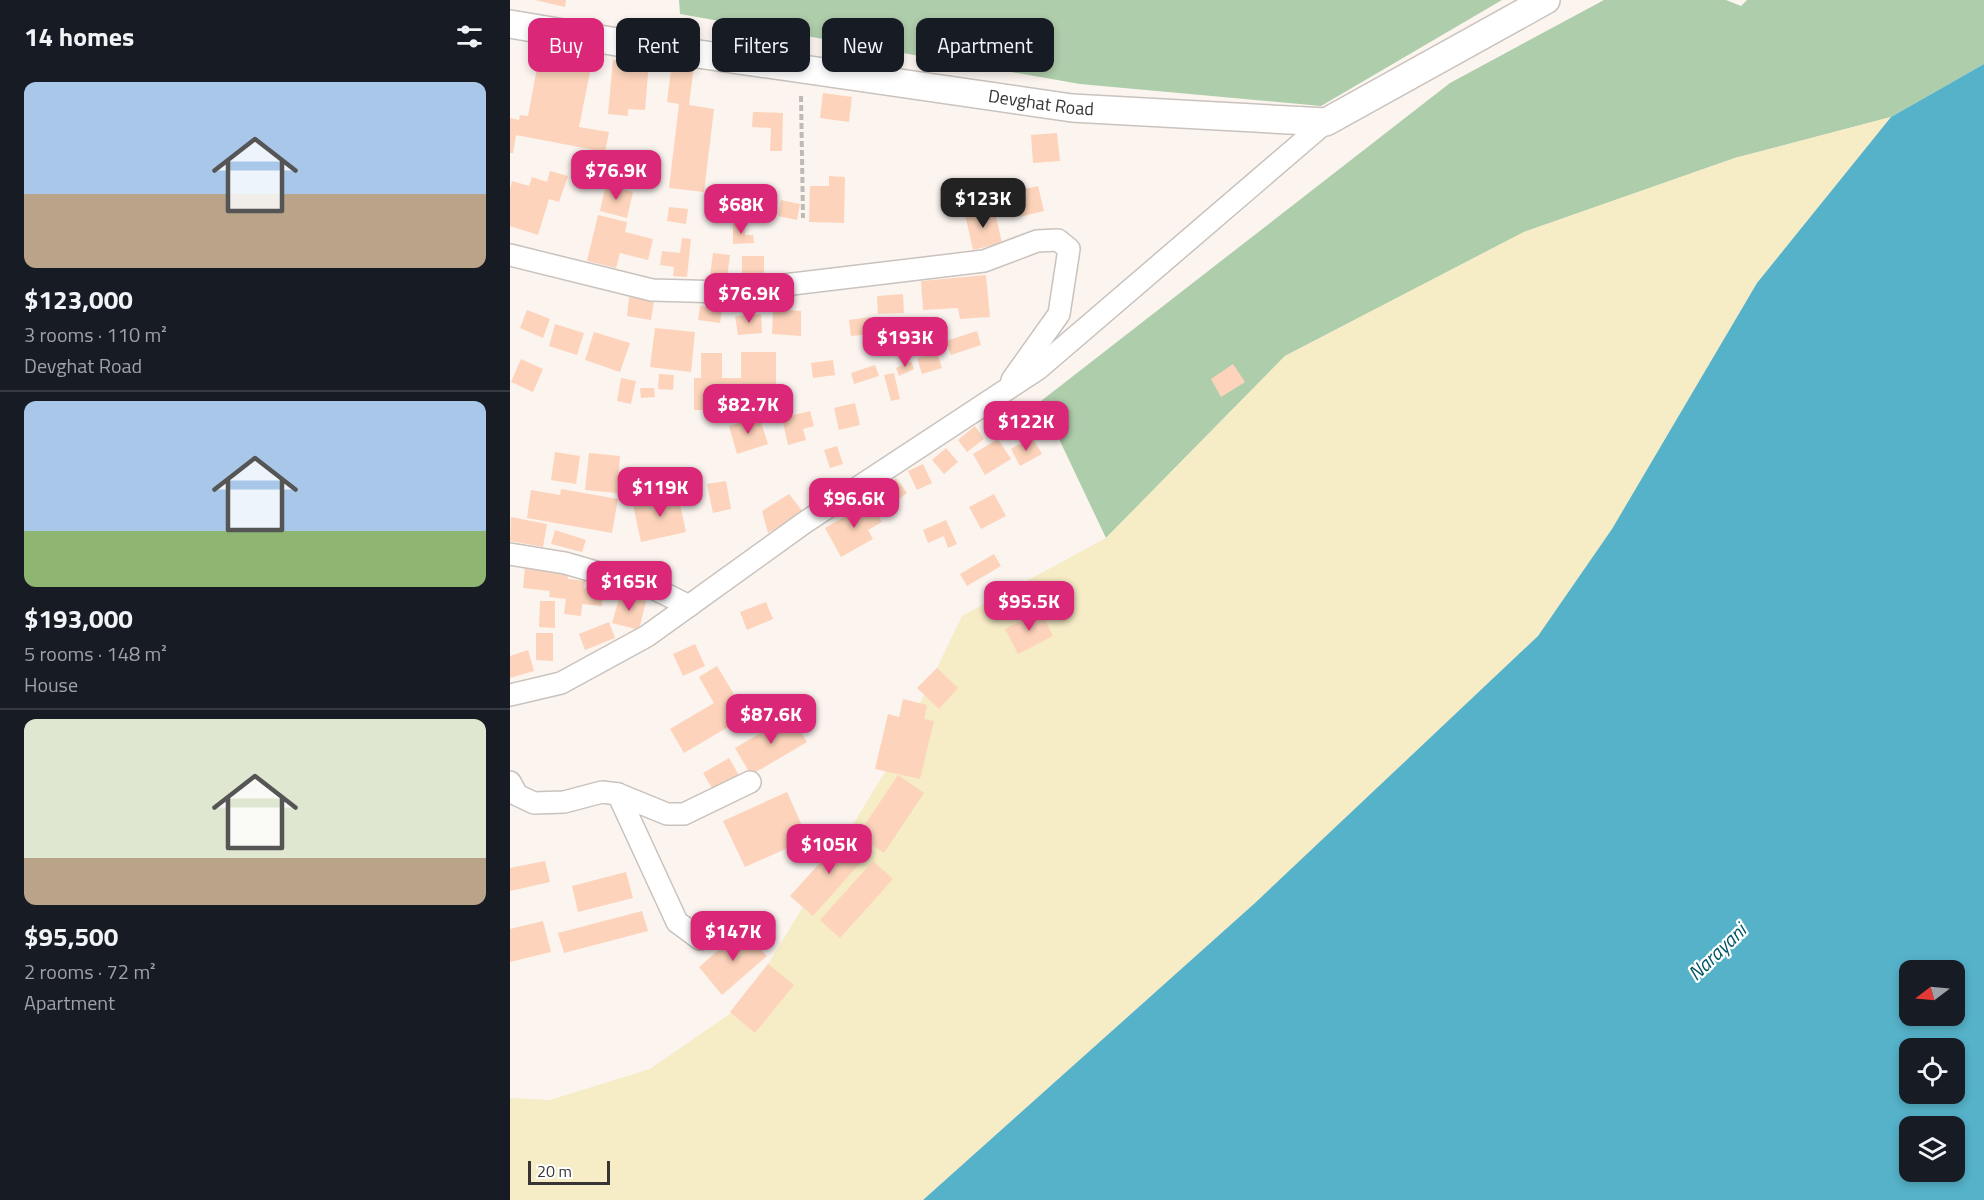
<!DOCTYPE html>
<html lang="en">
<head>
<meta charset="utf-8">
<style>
  :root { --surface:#171b24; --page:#242831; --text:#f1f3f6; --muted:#9ea1a6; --line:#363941; --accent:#db2777 }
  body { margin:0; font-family:"Titillium Web",sans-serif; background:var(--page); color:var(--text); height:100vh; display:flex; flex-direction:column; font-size:22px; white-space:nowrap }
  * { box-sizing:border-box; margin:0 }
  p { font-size:20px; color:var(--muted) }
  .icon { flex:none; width:33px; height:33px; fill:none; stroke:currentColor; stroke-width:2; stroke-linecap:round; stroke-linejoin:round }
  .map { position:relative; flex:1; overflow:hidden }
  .side { display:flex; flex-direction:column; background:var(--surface); width:510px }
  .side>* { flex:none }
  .banner { position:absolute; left:18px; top:18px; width:570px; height:54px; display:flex; gap:12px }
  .needle { width:39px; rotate:254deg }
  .controls { position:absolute; left:1389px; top:960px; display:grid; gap:12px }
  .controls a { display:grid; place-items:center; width:66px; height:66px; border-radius:12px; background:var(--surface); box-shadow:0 3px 9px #0003; font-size:30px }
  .scale { position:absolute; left:18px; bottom:15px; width:82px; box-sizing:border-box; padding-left:6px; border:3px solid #373433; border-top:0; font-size:16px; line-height:21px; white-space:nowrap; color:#373433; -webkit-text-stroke:4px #fff; paint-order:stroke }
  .price { position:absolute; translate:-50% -51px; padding:0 14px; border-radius:12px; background:var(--accent); color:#fff; font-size:20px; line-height:39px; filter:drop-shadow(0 2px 3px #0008) }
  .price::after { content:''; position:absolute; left:50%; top:36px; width:18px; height:14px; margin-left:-9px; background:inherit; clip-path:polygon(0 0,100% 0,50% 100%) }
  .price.selected { background:#222; color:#fff }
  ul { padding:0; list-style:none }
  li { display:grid; align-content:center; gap:12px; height:318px; padding:0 24px }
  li+li { border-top:2px solid var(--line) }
  li span { display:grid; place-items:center; height:186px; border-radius:12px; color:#555 }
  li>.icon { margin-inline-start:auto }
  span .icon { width:108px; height:108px; fill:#fffc; stroke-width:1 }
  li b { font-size:26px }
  h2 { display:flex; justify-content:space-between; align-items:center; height:72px; padding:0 24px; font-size:26px }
  .chip { padding:0 21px; border-radius:12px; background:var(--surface); box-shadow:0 3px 9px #0003; font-size:21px; line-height:54px }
  .chip.selected { background:var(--accent); color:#fff }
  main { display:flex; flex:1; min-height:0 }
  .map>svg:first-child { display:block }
  .green { fill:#aecdab }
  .sand { fill:#f6ecc6 }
  .water { fill:#55b2c9; fill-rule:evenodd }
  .building { fill:#fdd4bb }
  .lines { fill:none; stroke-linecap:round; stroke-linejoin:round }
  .minor-casing { stroke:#c9c2bd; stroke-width:24 }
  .tertiary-casing { stroke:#c9c2bd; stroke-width:30 }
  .path { stroke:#c0bab6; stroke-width:4; stroke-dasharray:6 3; stroke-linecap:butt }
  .minor { stroke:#fff; stroke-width:21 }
  .tertiary { stroke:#fff; stroke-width:27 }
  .labels { text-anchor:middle; stroke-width:4.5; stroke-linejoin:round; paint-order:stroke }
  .street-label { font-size:18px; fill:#373433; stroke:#fff }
  .water-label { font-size:20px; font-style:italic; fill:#005666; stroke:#fff }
</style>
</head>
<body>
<main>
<section class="side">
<h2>14 homes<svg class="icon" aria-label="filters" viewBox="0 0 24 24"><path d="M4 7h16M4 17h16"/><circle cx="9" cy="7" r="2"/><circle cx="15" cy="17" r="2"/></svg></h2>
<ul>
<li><span style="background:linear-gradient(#a9c7e8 60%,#b9a48a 0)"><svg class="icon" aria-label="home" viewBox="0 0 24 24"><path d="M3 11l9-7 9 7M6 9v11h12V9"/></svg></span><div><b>$123,000</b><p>3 rooms · 110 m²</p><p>Devghat Road</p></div></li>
<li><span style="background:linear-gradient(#a9c7e8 70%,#8fb573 0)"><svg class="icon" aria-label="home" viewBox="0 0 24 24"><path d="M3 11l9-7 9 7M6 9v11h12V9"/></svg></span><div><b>$193,000</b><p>5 rooms · 148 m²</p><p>House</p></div></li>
<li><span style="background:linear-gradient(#dfe7d0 75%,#b9a48a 0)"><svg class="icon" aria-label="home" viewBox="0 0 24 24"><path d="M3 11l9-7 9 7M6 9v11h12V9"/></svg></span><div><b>$95,500</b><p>2 rooms · 72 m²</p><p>Apartment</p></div></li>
</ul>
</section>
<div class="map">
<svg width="1474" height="1200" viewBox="0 0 1474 1200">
  <rect width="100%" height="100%" fill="#fbf4ef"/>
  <!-- green -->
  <g class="green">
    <path d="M 169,0 L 992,0 L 811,106 L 570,84 L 170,14 Z"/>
    <path d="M 1094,0 L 1216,0 L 1231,6 L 1237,0 L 1474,0 L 1474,64 L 1381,117 L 1225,158 L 1014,232 L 775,356 L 596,538 L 531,401 L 940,83 Z"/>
  </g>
  <!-- sand -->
  <path class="sand" d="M 1381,117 L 1247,283 L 1102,529 L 1028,636 L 745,903 L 413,1200 L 0,1200 L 0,1098 L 40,1100 L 140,1069 L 234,1004 L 384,757 L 452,616 L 596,538 L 775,356 L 1014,232 L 1225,158 Z"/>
  <!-- water -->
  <path class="water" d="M 1474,64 L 1474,1200 L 413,1200 L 745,903 L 1028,636 L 1102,529 L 1247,283 L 1381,117 ZM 1400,970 L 1444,970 L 1444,1016 L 1400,1016 ZM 1400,1048 L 1444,1048 L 1444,1094 L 1400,1094 ZM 1400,1126 L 1444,1126 L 1444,1172 L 1400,1172 Z"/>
  <!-- building -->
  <g class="building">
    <path d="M 25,0 L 56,0 L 55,7 Z"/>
    <path d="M 30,52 L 82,62 L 69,127 L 99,132 L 95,152 L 6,135 L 3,153 L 0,153 L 0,118 L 9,120 L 10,115 L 18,116 Z"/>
    <path d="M 103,60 L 139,62 L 135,110 L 118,109 L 118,116 L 98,114 Z"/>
    <path d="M 162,62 L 184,65 L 179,105 L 204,109 L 194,192 L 159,188 L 169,104 L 157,102 Z"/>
    <path d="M 313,93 L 342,97 L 339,122 L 310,118 Z"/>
    <path d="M 243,112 L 273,113 L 272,151 L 260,151 L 261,128 L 242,127 Z"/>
    <path d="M 547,133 L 550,161 L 523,163 L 521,135 Z"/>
    <path d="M 40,171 L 58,176 L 49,202 L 39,199 L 28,235 L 0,226 L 0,189 L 2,181 L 19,186 L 22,177 L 37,182 Z"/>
    <path d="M 319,176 L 335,177 L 334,223 L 299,222 L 300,186 L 319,186 Z"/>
    <path d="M 96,184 L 123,192 L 117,218 L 90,211 Z"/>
    <path d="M 528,186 L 534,211 L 509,217 L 504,198 L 517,195 L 515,189 Z"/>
    <path d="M 271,200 L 290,204 L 287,220 L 268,216 Z"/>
    <path d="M 159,207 L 178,209 L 176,224 L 157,221 Z"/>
    <path d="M 484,208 L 492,243 L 463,250 L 455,214 Z"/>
    <path d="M 88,215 L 117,222 L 115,232 L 143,239 L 138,260 L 110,253 L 106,268 L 77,261 Z"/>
    <path d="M 223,224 L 235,224 L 235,235 L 243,235 L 244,243 L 223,244 Z"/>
    <path d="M 172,238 L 181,239 L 177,277 L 163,276 L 164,267 L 150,265 L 152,251 L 170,253 Z"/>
    <path d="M 203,253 L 220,255 L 217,278 L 200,276 Z"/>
    <rect x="232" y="256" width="22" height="23"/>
    <path d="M 476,275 L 480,317 L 450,319 L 448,308 L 413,310 L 411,281 Z"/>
    <path d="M 393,294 L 394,313 L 368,314 L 367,296 Z"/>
    <path d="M 119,297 L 144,301 L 141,320 L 117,316 Z"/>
    <path d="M 190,306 L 212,309 L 210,323 L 188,320 Z"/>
    <path d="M 263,309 L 291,311 L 291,336 L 262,334 Z"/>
    <path d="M 17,310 L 40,319 L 33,338 L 10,328 Z"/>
    <path d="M 251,314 L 252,333 L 228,335 L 225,316 Z"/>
    <path d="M 360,317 L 362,334 L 341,336 L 339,320 Z"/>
    <path d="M 408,321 L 410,336 L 391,339 L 389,323 Z"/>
    <path d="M 45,324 L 74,333 L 67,355 L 39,346 Z"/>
    <path d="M 145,328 L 185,332 L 181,372 L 140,367 Z"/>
    <path d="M 467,331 L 471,345 L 441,355 L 436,341 Z"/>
    <path d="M 84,332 L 120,343 L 110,372 L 75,360 Z"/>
    <path d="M 231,352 L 266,352 L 266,410 L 184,410 L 184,378 L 191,378 L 191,353 L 212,353 L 212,378 L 231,378 Z"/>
    <path d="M 427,352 L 432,368 L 412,374 L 407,358 Z"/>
    <path d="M 11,359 L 33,369 L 23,392 L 1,382 Z"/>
    <path d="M 323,360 L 325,375 L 303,378 L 301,363 Z"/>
    <path d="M 401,361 L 404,369 L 389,376 L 386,368 Z"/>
    <path d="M 723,364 L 735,382 L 711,397 L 701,379 Z"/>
    <path d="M 365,365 L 369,376 L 344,384 L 341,373 Z"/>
    <path d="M 384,373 L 390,399 L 381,401 L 374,375 Z"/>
    <path d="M 149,374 L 164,375 L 163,390 L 148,389 Z"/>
    <path d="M 111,378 L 126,381 L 121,404 L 107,401 Z"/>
    <path d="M 130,388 L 144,388 L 145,397 L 131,398 Z"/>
    <path d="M 345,403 L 350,425 L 329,430 L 324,408 Z"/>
    <path d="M 300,411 L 304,426 L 293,429 L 296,440 L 278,445 L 272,418 Z"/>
    <path d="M 249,416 L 258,444 L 227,454 L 219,426 Z"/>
    <path d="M 465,426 L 474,439 L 457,452 L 448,440 Z"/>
    <path d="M 522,437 L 532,454 L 510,466 L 501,449 Z"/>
    <path d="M 488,439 L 501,459 L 475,475 L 463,454 Z"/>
    <path d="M 327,446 L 333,464 L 320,468 L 314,450 Z"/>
    <path d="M 436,448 L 448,462 L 434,474 L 422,460 Z"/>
    <path d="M 45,452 L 70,456 L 66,484 L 41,480 Z"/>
    <path d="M 79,453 L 110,456 L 107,493 L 75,490 Z"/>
    <path d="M 413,464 L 422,483 L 407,490 L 398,471 Z"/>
    <path d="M 386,478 L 397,493 L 380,506 L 369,491 Z"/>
    <path d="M 216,481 L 221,509 L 203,513 L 197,484 Z"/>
    <path d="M 51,489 L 108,499 L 102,533 L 17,518 L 21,490 L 50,495 Z"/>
    <path d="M 279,494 L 294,513 L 258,533 L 252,511 Z"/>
    <path d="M 484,494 L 496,516 L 471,529 L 459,507 Z"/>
    <path d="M 168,495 L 176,532 L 131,542 L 123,505 Z"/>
    <path d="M 361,502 L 372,522 L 358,530 L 363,539 L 331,557 L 315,528 Z"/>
    <path d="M 1,517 L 37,524 L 33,547 L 0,541 Z"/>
    <path d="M 436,520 L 447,544 L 438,548 L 434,536 L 418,543 L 413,530 Z"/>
    <path d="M 45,530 L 76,540 L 72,552 L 41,544 Z"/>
    <path d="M 484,554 L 491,566 L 457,586 L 450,574 Z"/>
    <path d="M 15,566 L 58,570 L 58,579 L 75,581 L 74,588 L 93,590 L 92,606 L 72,604 L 71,616 L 54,614 L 56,599 L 39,597 L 40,591 L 13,588 Z"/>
    <path d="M 110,595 L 136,601 L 129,630 L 102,623 Z"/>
    <path d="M 30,601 L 45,601 L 45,628 L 29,627 Z"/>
    <path d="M 256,602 L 263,619 L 237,630 L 230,612 Z"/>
    <path d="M 530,610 L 543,636 L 508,654 L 495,629 Z"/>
    <path d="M 99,622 L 105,638 L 75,650 L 69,634 Z"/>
    <path d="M 26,633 L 43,633 L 43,661 L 26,660 Z"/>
    <path d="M 185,644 L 195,666 L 173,676 L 163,654 Z"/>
    <path d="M 18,650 L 24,671 L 0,678 L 0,656 Z"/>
    <path d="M 207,666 L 237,716 L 174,753 L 160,729 L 204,703 L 189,677 Z"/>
    <path d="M 427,668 L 448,688 L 429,709 L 407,688 Z"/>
    <path d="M 393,699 L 417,705 L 414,719 L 424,721 L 410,779 L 365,769 L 378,714 L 389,717 Z"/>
    <path d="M 281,715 L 297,742 L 241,775 L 225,748 Z"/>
    <path d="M 219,758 L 230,777 L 205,793 L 193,773 Z"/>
    <path d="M 388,775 L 414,793 L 374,853 L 348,835 Z"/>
    <path d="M 277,792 L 298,839 L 235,867 L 213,821 Z"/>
    <path d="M 336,834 L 358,854 L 303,916 L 280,896 Z"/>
    <path d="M 35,861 L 40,882 L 0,891 L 0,868 Z"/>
    <path d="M 363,861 L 383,879 L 330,938 L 310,920 Z"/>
    <path d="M 116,872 L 123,898 L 68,912 L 62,886 Z"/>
    <path d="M 132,911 L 138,931 L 54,953 L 48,933 Z"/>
    <path d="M 33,921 L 41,952 L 0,962 L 0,929 Z"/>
    <path d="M 233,929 L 257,956 L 212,995 L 189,967 Z"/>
    <path d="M 258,964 L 284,985 L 245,1033 L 220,1012 Z"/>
  </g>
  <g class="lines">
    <defs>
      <g id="minor">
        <path d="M 0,255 L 142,290 L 215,292 L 474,261 L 527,241 L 548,240 L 559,249 L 549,314 L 502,380"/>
        <path d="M 0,554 L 55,563 L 145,589 L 179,606"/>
        <path d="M 0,695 L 51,683 L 137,636 L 294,523 L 528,369 L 816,122"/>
        <path d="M 0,782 L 7,795 L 24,803 L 54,802 L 92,792 L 108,794 L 167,922 L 190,939"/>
        <path d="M 108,794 L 157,814 L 174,814 L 240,782"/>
      </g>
      <g id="tertiary">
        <path id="s1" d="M 0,24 L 119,44 L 562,108 L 816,122 L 1036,0"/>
      </g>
    </defs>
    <!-- minor casing -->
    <use href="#minor" class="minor-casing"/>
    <!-- tertiary casing -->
    <use href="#tertiary" class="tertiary-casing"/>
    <!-- path -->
    <path class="path" d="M 291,96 L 293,218"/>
    <!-- minor -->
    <use href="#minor" class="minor"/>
    <!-- tertiary -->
    <use href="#tertiary" class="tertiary"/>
  </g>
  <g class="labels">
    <!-- street labels -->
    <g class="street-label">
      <text dy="6" stroke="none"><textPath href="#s1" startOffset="537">Devghat Road</textPath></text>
    </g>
    <!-- water labels -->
    <g class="water-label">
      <text transform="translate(1207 952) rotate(-44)" y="7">Narayani</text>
    </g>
  </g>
</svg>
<div class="controls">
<a><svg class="needle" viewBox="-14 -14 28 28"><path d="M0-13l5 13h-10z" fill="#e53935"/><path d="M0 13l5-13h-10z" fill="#9ea1a6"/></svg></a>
<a><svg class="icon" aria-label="locate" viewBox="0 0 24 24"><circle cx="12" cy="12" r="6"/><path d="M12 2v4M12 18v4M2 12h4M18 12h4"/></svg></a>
<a><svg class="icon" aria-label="layers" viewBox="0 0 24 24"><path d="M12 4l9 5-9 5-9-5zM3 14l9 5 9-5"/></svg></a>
</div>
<div class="scale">20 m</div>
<b class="price" style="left:106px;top:201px">$76.9K</b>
<b class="price selected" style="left:473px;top:229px">$123K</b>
<b class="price" style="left:231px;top:235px">$68K</b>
<b class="price" style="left:239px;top:324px">$76.9K</b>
<b class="price" style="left:395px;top:368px">$193K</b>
<b class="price" style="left:238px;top:435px">$82.7K</b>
<b class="price" style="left:516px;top:452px">$122K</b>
<b class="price" style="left:150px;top:518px">$119K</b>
<b class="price" style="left:344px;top:529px">$96.6K</b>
<b class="price" style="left:119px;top:612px">$165K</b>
<b class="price" style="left:519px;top:632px">$95.5K</b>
<b class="price" style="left:261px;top:745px">$87.6K</b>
<b class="price" style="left:319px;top:875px">$105K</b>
<b class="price" style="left:223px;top:962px">$147K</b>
<div class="banner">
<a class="chip selected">Buy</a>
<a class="chip">Rent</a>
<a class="chip">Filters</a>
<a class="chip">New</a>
<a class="chip">Apartment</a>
</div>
</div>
</main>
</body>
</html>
